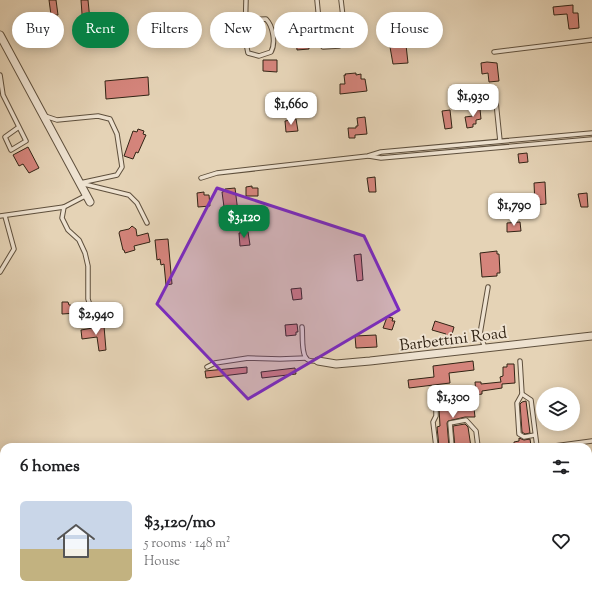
<!DOCTYPE html>
<html lang="en">
<head>
<meta charset="utf-8">
<style>
  :root { --surface:#fff; --page:#f6f6f6; --text:#202124; --muted:#757577; --accent:#0b8043 }
  body { margin:0; font-family:"Sorts Mill Goudy",serif; background:var(--page); color:var(--text); height:100vh; display:flex; flex-direction:column; font-size:15px; white-space:nowrap }
  * { box-sizing:border-box; margin:0 }
  p { font-size:13px; color:var(--muted) }
  .icon { flex:none; width:22px; height:22px; fill:none; stroke:currentColor; stroke-width:2; stroke-linecap:round; stroke-linejoin:round }
  .map { position:relative; flex:1; overflow:hidden }
  .drawer { position:absolute; left:0px; top:443px; width:592px; height:156px; display:flex; flex-direction:column; background:var(--surface); border-radius:12px 12px 0 0; box-shadow:0 2px 10px #0003 }
  .drawer>* { flex:none }
  .top-card { position:absolute; left:12px; top:12px; width:568px; height:36px; display:flex; gap:8px }
  .tools { position:absolute; left:536px; top:387px; display:grid; gap:8px }
  .tools a { display:grid; place-items:center; width:44px; height:44px; border-radius:50%; background:var(--surface); box-shadow:0 2px 10px #0003; font-size:20px }
  .price { position:absolute; translate:-50% -34px; padding:0 9px; border-radius:8px; background:#fff; color:#222; font-size:13px; line-height:26px; filter:drop-shadow(0 1px 2px #0008) }
  .price::after { content:''; position:absolute; left:50%; top:24px; width:12px; height:9px; margin-left:-6px; background:inherit; clip-path:polygon(0 0,100% 0,50% 100%) }
  .price.active { background:var(--accent); color:#fff }
  ul { padding:0; list-style:none }
  li { display:flex; align-items:center; gap:12px; height:100px; padding:0 20px }
  li span { display:grid; place-items:center; flex:none; width:112px; height:80px; border-radius:6px; color:#555 }
  li>.icon { margin-inline-start:auto }
  span .icon { width:48px; height:48px; fill:#fffc; stroke-width:1 }
  li b { font-size:17px }
  h2 { display:flex; justify-content:space-between; align-items:center; height:48px; padding:0 20px; font-size:17px }
  .tag { padding:0 14px; border-radius:18px; background:var(--surface); box-shadow:0 2px 10px #0003; font-size:14px; line-height:36px }
  .tag.active { background:var(--accent); color:#fff }
  .map>svg:first-child { display:block }
  .building { fill:#d4847b; stroke:#322415 }
  .lines { fill:none; stroke-linecap:round; stroke-linejoin:round }
  .lane-casing { stroke:#5f503d; stroke-width:5.5 }
  .street-casing { stroke:#5f503d; stroke-width:9 }
  .lane { stroke:#eee2d0; stroke-width:3.5 }
  .street { stroke:#eee2d0; stroke-width:7 }
  .marked { fill:#7b2cbf; fill-opacity:0.2; stroke:#7b2cbf; stroke-width:3; stroke-linejoin:round }
  .labels { text-anchor:middle; stroke-width:4; stroke-linejoin:round; paint-order:stroke }
  .street-label { font-size:16px; fill:#322415; stroke:#eee2d0 }
</style>
</head>
<body>
<div class="map">
<svg width="592" height="599" viewBox="0 0 592 599">
  <rect width="100%" height="100%" fill="#e5d3b6"/>
  <filter id="stains"><feTurbulence type="fractalNoise" baseFrequency=".005" numOctaves="4"/><feColorMatrix values="0 0 0 0 .2 0 0 0 0 .09 0 0 0 0 .02 0 0 0 .5 -.17"/></filter>
  <radialGradient id="worn" r=".72"><stop offset=".6" stop-color="#630" stop-opacity="0"/><stop offset="1" stop-color="#630" stop-opacity=".3"/></radialGradient>
  <!-- building -->
  <g class="building">
    <path d="M 49,0 L 56,0 L 58,15 L 51,15 Z"/>
    <path d="M 81,0 L 88,0 L 92,41 L 84,42 Z"/>
    <path d="M 573,5 L 573,13 L 578,13 L 579,28 L 569,29 L 567,14 L 554,15 L 553,7 Z"/>
    <path d="M 322,22 L 331,22 L 332,36 L 335,35 L 336,43 L 325,43 Z"/>
    <path d="M 414,32 L 415,45 L 408,45 L 407,33 Z"/>
    <path d="M 308,37 L 309,49 L 297,50 L 296,38 Z"/>
    <path d="M 406,45 L 408,63 L 393,64 L 390,47 Z"/>
    <path d="M 263,60 L 277,60 L 277,72 L 263,71 Z"/>
    <path d="M 487,62 L 497,63 L 499,81 L 489,82 L 488,73 L 482,74 L 481,63 Z"/>
    <path d="M 356,73 L 356,75 L 361,74 L 361,79 L 365,79 L 367,91 L 340,94 L 340,84 L 345,84 L 344,75 L 346,75 L 345,74 Z"/>
    <path d="M 148,77 L 149,95 L 106,99 L 105,81 Z"/>
    <path d="M 303,94 L 304,104 L 300,105 L 300,107 L 291,108 L 291,95 Z"/>
    <path d="M 480,109 L 481,119 L 476,120 L 476,124 L 473,124 L 473,127 L 467,128 L 465,117 L 473,116 L 472,110 Z"/>
    <path d="M 450,110 L 452,128 L 445,129 L 442,111 Z"/>
    <path d="M 365,117 L 367,134 L 355,135 L 355,138 L 349,138 L 348,128 L 356,128 L 356,126 L 358,126 L 357,118 Z"/>
    <path d="M 296,119 L 298,131 L 286,132 L 285,121 Z"/>
    <path d="M 138,129 L 144,131 L 143,134 L 146,135 L 138,153 L 136,152 L 133,159 L 124,156 L 133,131 L 137,132 Z"/>
    <path d="M 28,147 L 39,168 L 29,173 L 23,164 L 19,166 L 13,155 Z"/>
    <path d="M 527,153 L 528,162 L 519,163 L 518,154 Z"/>
    <path d="M 375,177 L 376,192 L 369,192 L 367,178 Z"/>
    <path d="M 545,182 L 546,204 L 535,205 L 534,183 Z"/>
    <path d="M 252,186 L 252,188 L 258,188 L 258,196 L 246,196 L 246,187 Z"/>
    <path d="M 235,188 L 238,212 L 232,213 L 231,207 L 224,207 L 222,192 L 226,191 L 225,189 Z"/>
    <path d="M 204,192 L 204,195 L 209,195 L 210,206 L 198,207 L 197,193 Z"/>
    <path d="M 587,193 L 588,207 L 581,207 L 578,194 Z"/>
    <path d="M 520,222 L 521,231 L 507,232 L 507,223 Z"/>
    <path d="M 132,226 L 136,229 L 137,236 L 148,233 L 150,242 L 134,246 L 135,250 L 125,253 L 124,250 L 123,250 L 119,233 L 120,231 L 129,229 Z"/>
    <path d="M 248,232 L 250,245 L 240,246 L 239,233 Z"/>
    <path d="M 168,239 L 172,284 L 166,285 L 164,264 L 161,265 L 160,259 L 157,260 L 155,240 Z"/>
    <path d="M 497,251 L 497,254 L 499,254 L 500,273 L 497,273 L 497,276 L 482,277 L 480,253 Z"/>
    <path d="M 361,254 L 363,280 L 357,281 L 354,255 Z"/>
    <path d="M 301,288 L 302,299 L 293,300 L 291,289 Z"/>
    <path d="M 62,302 L 68,302 L 69,305 L 76,305 L 77,313 L 62,314 Z"/>
    <path d="M 387,317 L 393,318 L 392,321 L 395,321 L 392,330 L 383,328 Z"/>
    <path d="M 435,321 L 454,327 L 451,338 L 452,339 L 451,346 L 443,343 L 446,334 L 432,330 Z"/>
    <path d="M 297,324 L 298,332 L 296,332 L 296,335 L 286,336 L 285,325 Z"/>
    <path d="M 104,326 L 106,350 L 99,351 L 97,337 L 82,339 L 81,330 Z"/>
    <path d="M 376,335 L 377,347 L 356,348 L 355,336 Z"/>
    <path d="M 473,361 L 474,370 L 449,373 L 450,383 L 409,388 L 408,380 L 434,377 L 433,366 Z"/>
    <path d="M 507,364 L 514,364 L 515,383 L 502,384 L 502,388 L 482,391 L 482,394 L 476,395 L 475,382 L 481,382 L 481,384 L 501,382 L 500,377 L 503,376 L 503,367 L 507,367 Z"/>
    <path d="M 247,367 L 247,373 L 206,378 L 205,371 Z"/>
    <path d="M 295,368 L 296,374 L 262,378 L 261,372 Z"/>
    <path d="M 473,400 L 475,417 L 465,417 L 448,421 L 447,423 L 449,447 L 439,447 L 437,427 L 440,426 L 439,408 L 460,403 L 460,402 Z"/>
    <path d="M 526,401 L 530,433 L 525,434 L 522,432 L 520,404 L 522,402 Z"/>
    <path d="M 465,424 L 468,427 L 471,447 L 455,447 L 453,426 Z"/>
    <path d="M 519,438 L 524,440 L 530,439 L 531,446 L 514,447 L 514,442 L 519,441 Z"/>
  </g>
  <g class="lines">
    <defs>
      <g id="lane">
        <path d="M 246,0 L 245,38 L 248,53 L 259,56 L 271,52 C 276,43 273,26 266,19 L 246,20"/>
        <path d="M 317,0 L 321,42 L 323,47 L 339,46 L 344,25 L 341,0"/>
        <path d="M 494,52 L 592,40"/>
        <path d="M 0,75 L 3,95 L 26,141 L 11,150 L 5,137 L 19,127"/>
        <path d="M 496,102 L 500,141"/>
        <path d="M 45,116 L 57,120 L 98,116 L 110,119 L 117,134 L 122,167 L 117,175 L 80,183 L 129,195 L 137,203 L 147,223"/>
        <path d="M 369,156 L 381,158 L 592,139"/>
        <path d="M 201,178 L 217,173 L 368,156 L 381,152 L 592,133"/>
        <path d="M 87,195 L 64,207 L 62,218 L 68,230 L 79,240 L 85,253 L 88,266 L 88,299 L 96,324"/>
        <path d="M 0,216 L 64,207"/>
        <path d="M 0,272 L 14,249 L 5,216"/>
        <path d="M 302,327 C 303,334 301,352 306,358 C 308,362 314,361 318,361"/>
        <path d="M 485,348 L 480,334 L 488,287"/>
        <path d="M 520,361 L 522,394 L 531,400 L 537,447"/>
        <path d="M 207,367 L 215,363 L 248,358 L 280,359 L 306,358"/>
        <path d="M 522,394 L 517,403 L 519,434 L 524,437 L 535,435"/>
        <path d="M 436,447 L 433,422 L 436,416 L 436,406 L 453,401 L 453,390"/>
        <path d="M 452,447 L 450,423 L 466,420 L 476,431 L 478,447"/>
        <path d="M 547,447 L 592,441"/>
      </g>
      <g id="street">
        <path d="M 0,35 L 90,202"/>
        <path d="M 318,361 L 336,364 L 370,361 L 592,336"/>
      </g>
    </defs>
    <!-- lane casing -->
    <use href="#lane" class="lane-casing"/>
    <!-- street casing -->
    <use href="#street" class="street-casing"/>
    <!-- lane -->
    <use href="#lane" class="lane"/>
    <!-- street -->
    <use href="#street" class="street"/>
  </g>
  <!-- marked area -->
  <path class="marked" d="M 217,188 L 364,236 L 399,310 L 248,399 L 157,304 Z"/>
  <g class="labels">
    <!-- street labels -->
    <g class="street-label">
      <text transform="translate(453 338) rotate(-7)" y="6">Barbettini Road</text>
    </g>
  </g>
  <rect width="100%" height="100%" filter="url(#stains)"/>
  <rect width="100%" height="100%" fill="url(#worn)"/>
</svg>
<div class="tools">
<a><svg class="icon" aria-label="layers" viewBox="0 0 24 24"><path d="M12 4l9 5-9 5-9-5zM3 14l9 5 9-5"/></svg></a>
</div>
<b class="price" style="left:473px;top:118px">$1,930</b>
<b class="price" style="left:291px;top:126px">$1,660</b>
<b class="price" style="left:514px;top:227px">$1,790</b>
<b class="price active" style="left:244px;top:239px">$3,120</b>
<b class="price" style="left:96px;top:336px">$2,940</b>
<b class="price" style="left:453px;top:419px">$1,300</b>
<div class="top-card">
<a class="tag">Buy</a>
<a class="tag active">Rent</a>
<a class="tag">Filters</a>
<a class="tag">New</a>
<a class="tag">Apartment</a>
<a class="tag">House</a>
</div>
<section class="drawer">
<h2>6 homes<svg class="icon" aria-label="filters" viewBox="0 0 24 24"><path d="M4 7h16M4 17h16"/><circle cx="9" cy="7" r="2"/><circle cx="15" cy="17" r="2"/></svg></h2>
<ul>
<li><span style="background:linear-gradient(#c9d6e8 60%,#c2b280 0)"><svg class="icon" aria-label="home" viewBox="0 0 24 24"><path d="M3 11l9-7 9 7M6 9v11h12V9"/></svg></span><div><b>$3,120/mo</b><p>5 rooms · 148 m²</p><p>House</p></div><svg class="icon" aria-label="heart" viewBox="0 0 24 24"><path d="M12 20l-8-8c-3-5 5-10 8-4 3-6 11-1 8 4z"/></svg></li>
</ul>
</section>
</div>
</body>
</html>
